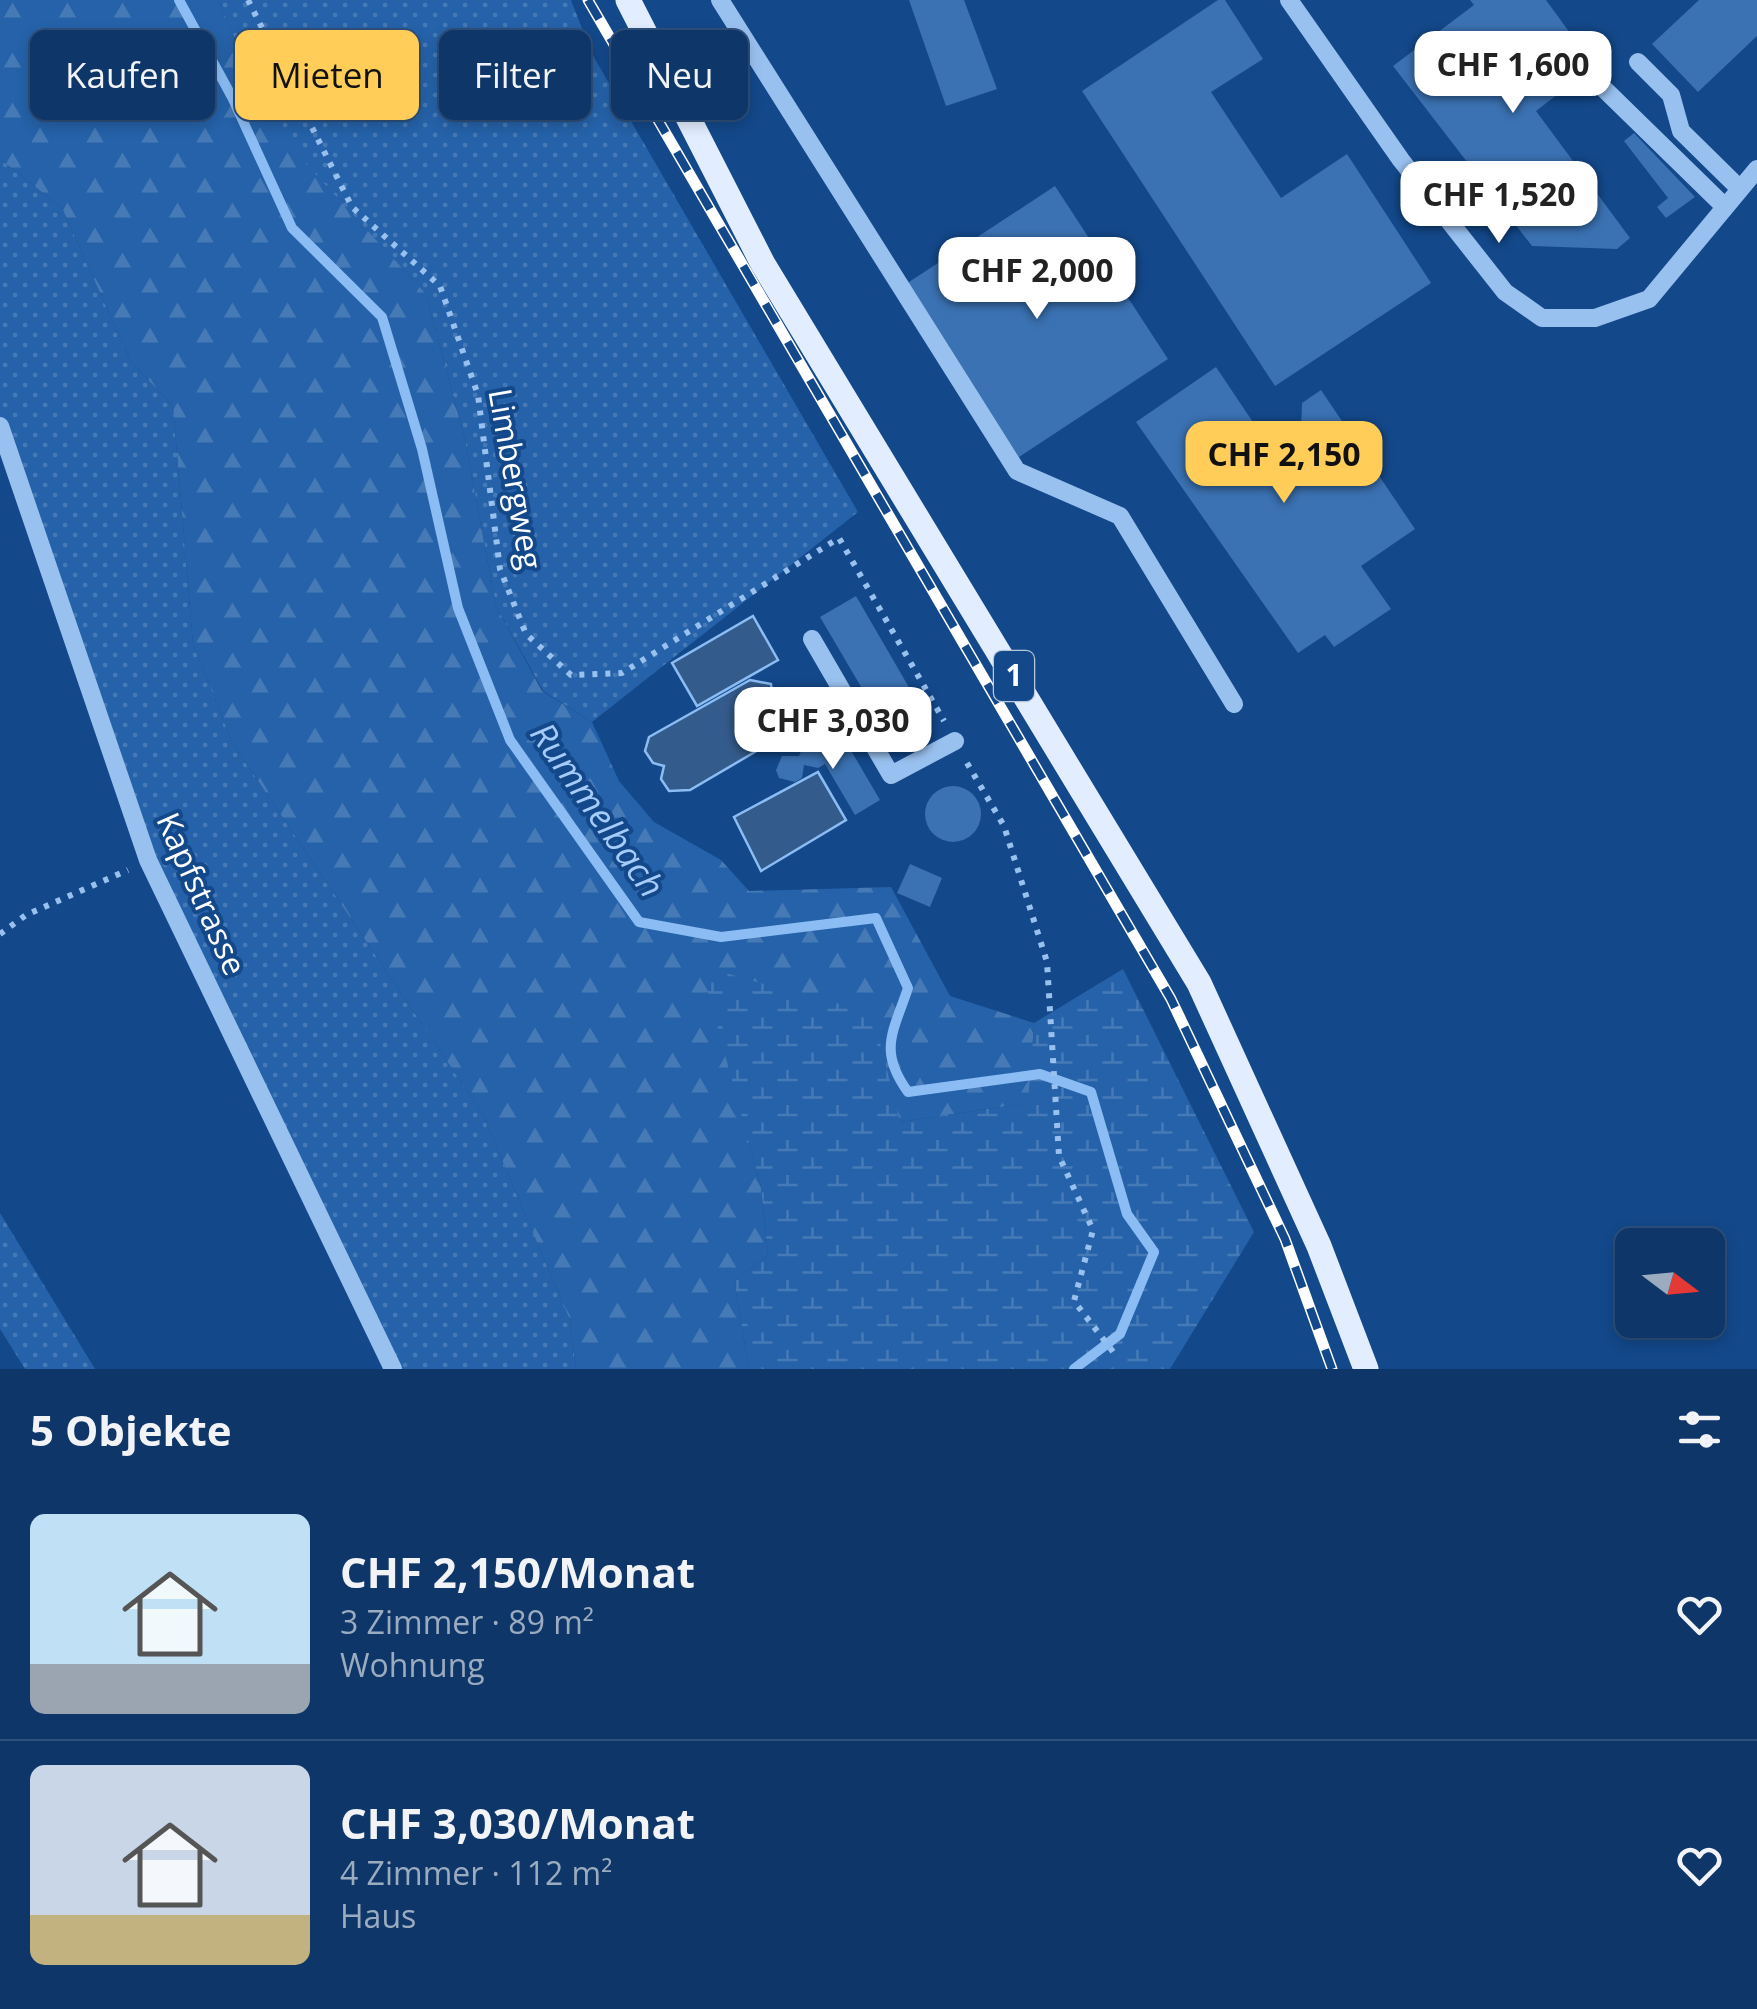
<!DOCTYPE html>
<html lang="de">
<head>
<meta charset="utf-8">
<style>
  :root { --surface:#0e3668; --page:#1c4171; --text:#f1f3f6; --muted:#9babc0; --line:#2e507c; --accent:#ffcd58 }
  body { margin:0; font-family:"Open Sans",sans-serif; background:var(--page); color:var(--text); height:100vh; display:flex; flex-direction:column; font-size:38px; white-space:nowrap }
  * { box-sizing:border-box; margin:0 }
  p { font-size:32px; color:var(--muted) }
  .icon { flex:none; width:55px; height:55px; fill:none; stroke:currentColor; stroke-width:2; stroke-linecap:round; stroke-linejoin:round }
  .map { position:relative; height:1369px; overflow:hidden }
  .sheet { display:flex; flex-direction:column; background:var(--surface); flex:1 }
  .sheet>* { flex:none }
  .top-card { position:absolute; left:30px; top:30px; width:1000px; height:90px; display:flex; gap:20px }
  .needle { width:65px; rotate:106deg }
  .fabs { position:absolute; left:1615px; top:1228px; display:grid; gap:20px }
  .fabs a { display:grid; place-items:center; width:110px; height:110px; border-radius:15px; background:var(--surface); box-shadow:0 5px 15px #0003,0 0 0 2px var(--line); font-size:50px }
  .price { position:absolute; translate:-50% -85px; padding:0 22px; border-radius:20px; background:#fff; color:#222; font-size:32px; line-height:65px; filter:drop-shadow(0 2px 5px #0008) }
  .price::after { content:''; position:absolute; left:50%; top:60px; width:30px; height:22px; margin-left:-15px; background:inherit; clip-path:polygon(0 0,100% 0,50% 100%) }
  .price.active { background:var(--accent); color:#111 }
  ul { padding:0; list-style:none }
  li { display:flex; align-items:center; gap:30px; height:250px; padding:0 30px }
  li+li { border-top:2px solid var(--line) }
  li span { display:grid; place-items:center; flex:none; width:280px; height:200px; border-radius:15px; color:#555 }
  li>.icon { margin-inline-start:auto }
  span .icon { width:120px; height:120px; fill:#fffc; stroke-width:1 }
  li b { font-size:42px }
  h2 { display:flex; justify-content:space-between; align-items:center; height:120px; padding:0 30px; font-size:42px }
  .pill { padding:0 35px; border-radius:15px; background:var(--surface); box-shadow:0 5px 15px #0003,0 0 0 2px var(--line); font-size:35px; line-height:90px }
  .pill.active { background:var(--accent); color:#111 }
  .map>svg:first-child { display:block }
  .grass { fill:url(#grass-dots) }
  .forest { fill:url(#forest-firs) }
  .wetland { fill:url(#wetland-marsh) }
  .water { fill:#335b8c; stroke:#8bbdf4; stroke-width:2.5 }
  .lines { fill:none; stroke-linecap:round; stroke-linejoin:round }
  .stream { stroke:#8bbdf4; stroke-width:10 }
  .building { fill:#3b72b3 }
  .path { stroke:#99c1f0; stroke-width:6; stroke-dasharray:5 8; stroke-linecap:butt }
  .minor { stroke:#99c1f0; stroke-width:18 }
  .major { stroke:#e2eeff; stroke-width:25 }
  .rail-casing { stroke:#fff; stroke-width:11 }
  .rail { stroke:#13488a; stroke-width:8; stroke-dasharray:22; stroke-linecap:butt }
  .labels { text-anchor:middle; stroke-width:8; stroke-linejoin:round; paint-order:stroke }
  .shield { fill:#13488a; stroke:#b8c8dc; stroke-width:2.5 }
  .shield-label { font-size:30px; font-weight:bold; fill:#fff }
  .street-label { font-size:32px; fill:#fff; stroke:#13488a }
  .water-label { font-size:35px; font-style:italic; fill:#a5cbf8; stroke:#13488a }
</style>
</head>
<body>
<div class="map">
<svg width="1757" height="1369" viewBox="0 0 1757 1369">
  <defs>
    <pattern id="grass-dots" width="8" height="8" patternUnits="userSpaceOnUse" patternTransform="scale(2.5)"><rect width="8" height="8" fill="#2562a9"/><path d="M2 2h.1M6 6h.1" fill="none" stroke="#467ab6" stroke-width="1.8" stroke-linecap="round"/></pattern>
    <pattern id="forest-firs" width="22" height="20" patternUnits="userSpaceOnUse" patternTransform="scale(2.5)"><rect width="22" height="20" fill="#2562a9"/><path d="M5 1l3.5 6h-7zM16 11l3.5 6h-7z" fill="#467ab6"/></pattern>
    <pattern id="wetland-marsh" width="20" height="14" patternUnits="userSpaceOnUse" patternTransform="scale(2.5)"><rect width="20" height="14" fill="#2562a9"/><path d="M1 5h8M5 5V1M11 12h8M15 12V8" fill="none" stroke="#467ab6"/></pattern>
  </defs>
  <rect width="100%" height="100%" fill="#13488a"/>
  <!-- grass -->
  <g class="grass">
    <path d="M 218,0 L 571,0 L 592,54 L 858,512 L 592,722 L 543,691 L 496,606 L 465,440 L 426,294 L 274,130 Z"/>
    <path d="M 0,159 L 62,208 L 131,362 L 173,406 L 193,644 L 233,744 L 482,1113 L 570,1320 L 576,1369 L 393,1369 L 148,860 L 0,426 Z"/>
    <path d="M 0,1213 L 95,1369 L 25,1369 L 0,1329 Z"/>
  </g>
  <!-- forest -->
  <path class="forest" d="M 0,0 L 218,0 L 275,130 L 426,294 L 465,440 L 496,606 L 542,691 L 592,722 L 619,781 L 654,822 L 721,860 L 749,891 L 891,887 L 950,996 L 1034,1023 L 1029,1103 L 900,1122 L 702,966 L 761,1187 L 768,1255 L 734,1280 L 749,1369 L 576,1369 L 570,1320 L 482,1113 L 233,744 L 193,644 L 173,406 L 131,362 L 62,208 L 0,159 Z"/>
  <!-- wetland -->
  <path class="wetland" d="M 701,966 L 873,1015 L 900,1122 L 1028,1103 L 1034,1023 L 1123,969 L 1254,1232 L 1170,1369 L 749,1369 L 734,1280 L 768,1255 L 761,1187 Z"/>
  <!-- water -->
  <g class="water">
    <path d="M 753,616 L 778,660 L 697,706 L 672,663 Z"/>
    <path d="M 750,680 L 771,684 L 773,706 L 789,718 L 789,732 L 690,790 L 669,791 L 661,779 L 664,766 L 653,763 L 645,751 L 649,737 Z"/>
    <path d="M 818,772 L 846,820 L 761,871 L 734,817 Z"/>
  </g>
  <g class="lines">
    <!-- stream -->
    <path class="stream" d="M 179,0 L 232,97 L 292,228 L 382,317 L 422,449 L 458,608 L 510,740 L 639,922 L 721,937 L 876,918 L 908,988 C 893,1033 878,1050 908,1092 L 1040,1074 L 1091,1092 L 1127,1214 L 1154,1252 L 1120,1334 L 1074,1369"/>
  </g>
  <!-- building -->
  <g class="building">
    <path d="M 909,0 L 964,0 L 997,89 L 946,106 Z"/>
    <path d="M 1218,0 L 1225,0 L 1263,59 L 1211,92 L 1281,198 L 1347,154 L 1431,283 L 1275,386 L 1082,91 Z"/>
    <path d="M 1470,0 L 1546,0 L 1594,66 L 1536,111 L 1630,238 L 1617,249 L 1532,246 L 1393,66 L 1474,5 Z"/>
    <path d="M 1699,0 L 1757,0 L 1757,36 L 1698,92 L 1652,44 Z"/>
    <path d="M 1634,133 L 1695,197 L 1666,218 L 1657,207 L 1668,198 L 1624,141 Z"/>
    <path d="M 1055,186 L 1168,359 L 1019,457 L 906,284 Z"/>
    <path d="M 1216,367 L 1271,449 L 1301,430 L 1302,403 L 1321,390 L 1415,529 L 1361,566 L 1391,609 L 1334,647 L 1325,635 L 1298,653 L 1136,422 Z"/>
    <path d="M 856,596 L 925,715 L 890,736 L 820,617 Z"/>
    <path d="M 813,740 L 821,742 L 827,753 L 846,742 L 880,800 L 855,815 L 825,764 L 818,768 L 804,765 L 802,778 L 795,782 L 779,778 L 776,770 L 782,756 L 799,756 L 805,742 Z"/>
    <circle cx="953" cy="814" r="28"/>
    <path d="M 910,864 L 942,878 L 930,907 L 897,893 Z"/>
  </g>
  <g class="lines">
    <!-- path -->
    <g class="path">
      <path d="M 248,0 L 352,207 L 440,286 L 478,395 L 500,569 L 526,634 L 571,675 L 622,673 L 839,538 L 944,721"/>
      <path d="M 967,763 L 1004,826 L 1047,962 L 1059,1156 L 1093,1230 L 1074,1301 L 1117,1357"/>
      <path d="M 0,934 L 26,915 L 128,870"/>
    </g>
    <!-- minor -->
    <g class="minor">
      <path d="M 720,0 L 1017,471 L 1120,516 L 1234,704"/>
      <path d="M 1289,0 L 1401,160 L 1505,292 L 1542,318 L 1595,318 L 1649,299 L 1757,169"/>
      <path d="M 1638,62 L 1671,95 L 1681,131 L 1740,189"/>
      <path d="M 1597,82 L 1725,207"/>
      <path d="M 0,426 L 148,860 L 393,1369"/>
      <path d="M 812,639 L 891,775 L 955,741"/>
    </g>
    <!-- major -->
    <path class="major" d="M 628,0 L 763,264 L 1199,983 L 1319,1246 L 1366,1369"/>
    <defs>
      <path id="rail" d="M 588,0 L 1171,999 L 1285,1239 L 1332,1369"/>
    </defs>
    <!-- rail casing -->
    <use href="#rail" class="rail-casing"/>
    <!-- rail -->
    <use href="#rail" class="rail"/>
  </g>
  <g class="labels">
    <!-- shield labels -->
    <rect class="shield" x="994" y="651" width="40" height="50" rx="8"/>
    <g class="shield-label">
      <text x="1014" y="686">1</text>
    </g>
    <!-- street labels -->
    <g class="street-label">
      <text transform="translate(515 479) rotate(80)" y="11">Limbergweg</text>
      <text transform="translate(201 894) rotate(66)" y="11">Kapfstrasse</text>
    </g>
    <!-- water labels -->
    <g class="water-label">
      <text transform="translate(597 810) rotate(55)" y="12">Rummelbach</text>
    </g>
  </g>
</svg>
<div class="fabs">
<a><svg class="needle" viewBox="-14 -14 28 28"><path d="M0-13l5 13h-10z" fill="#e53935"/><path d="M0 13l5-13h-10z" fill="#9babc0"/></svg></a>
</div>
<b class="price" style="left:1513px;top:116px">CHF 1,600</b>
<b class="price" style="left:1499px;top:246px">CHF 1,520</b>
<b class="price" style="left:1037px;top:322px">CHF 2,000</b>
<b class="price active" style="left:1284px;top:506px">CHF 2,150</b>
<b class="price" style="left:833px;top:772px">CHF 3,030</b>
<div class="top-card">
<a class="pill">Kaufen</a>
<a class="pill active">Mieten</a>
<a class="pill">Filter</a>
<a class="pill">Neu</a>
</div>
</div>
<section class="sheet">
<h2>5 Objekte<svg class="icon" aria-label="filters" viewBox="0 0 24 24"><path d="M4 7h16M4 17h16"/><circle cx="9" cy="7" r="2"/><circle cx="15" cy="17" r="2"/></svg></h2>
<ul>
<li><span style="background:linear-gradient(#bfe0f5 75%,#9aa5b1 0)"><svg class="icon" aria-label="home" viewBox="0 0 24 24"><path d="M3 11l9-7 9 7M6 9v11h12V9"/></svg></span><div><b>CHF 2,150/Monat</b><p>3 Zimmer · 89 m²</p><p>Wohnung</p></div><svg class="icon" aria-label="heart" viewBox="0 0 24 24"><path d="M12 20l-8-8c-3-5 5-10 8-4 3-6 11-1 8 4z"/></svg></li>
<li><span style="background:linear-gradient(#c9d6e8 75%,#c2b280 0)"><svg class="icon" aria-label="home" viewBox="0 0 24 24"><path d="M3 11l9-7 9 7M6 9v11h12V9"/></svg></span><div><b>CHF 3,030/Monat</b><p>4 Zimmer · 112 m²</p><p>Haus</p></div><svg class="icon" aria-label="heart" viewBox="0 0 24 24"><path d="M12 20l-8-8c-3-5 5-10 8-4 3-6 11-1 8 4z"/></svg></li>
</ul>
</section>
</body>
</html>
